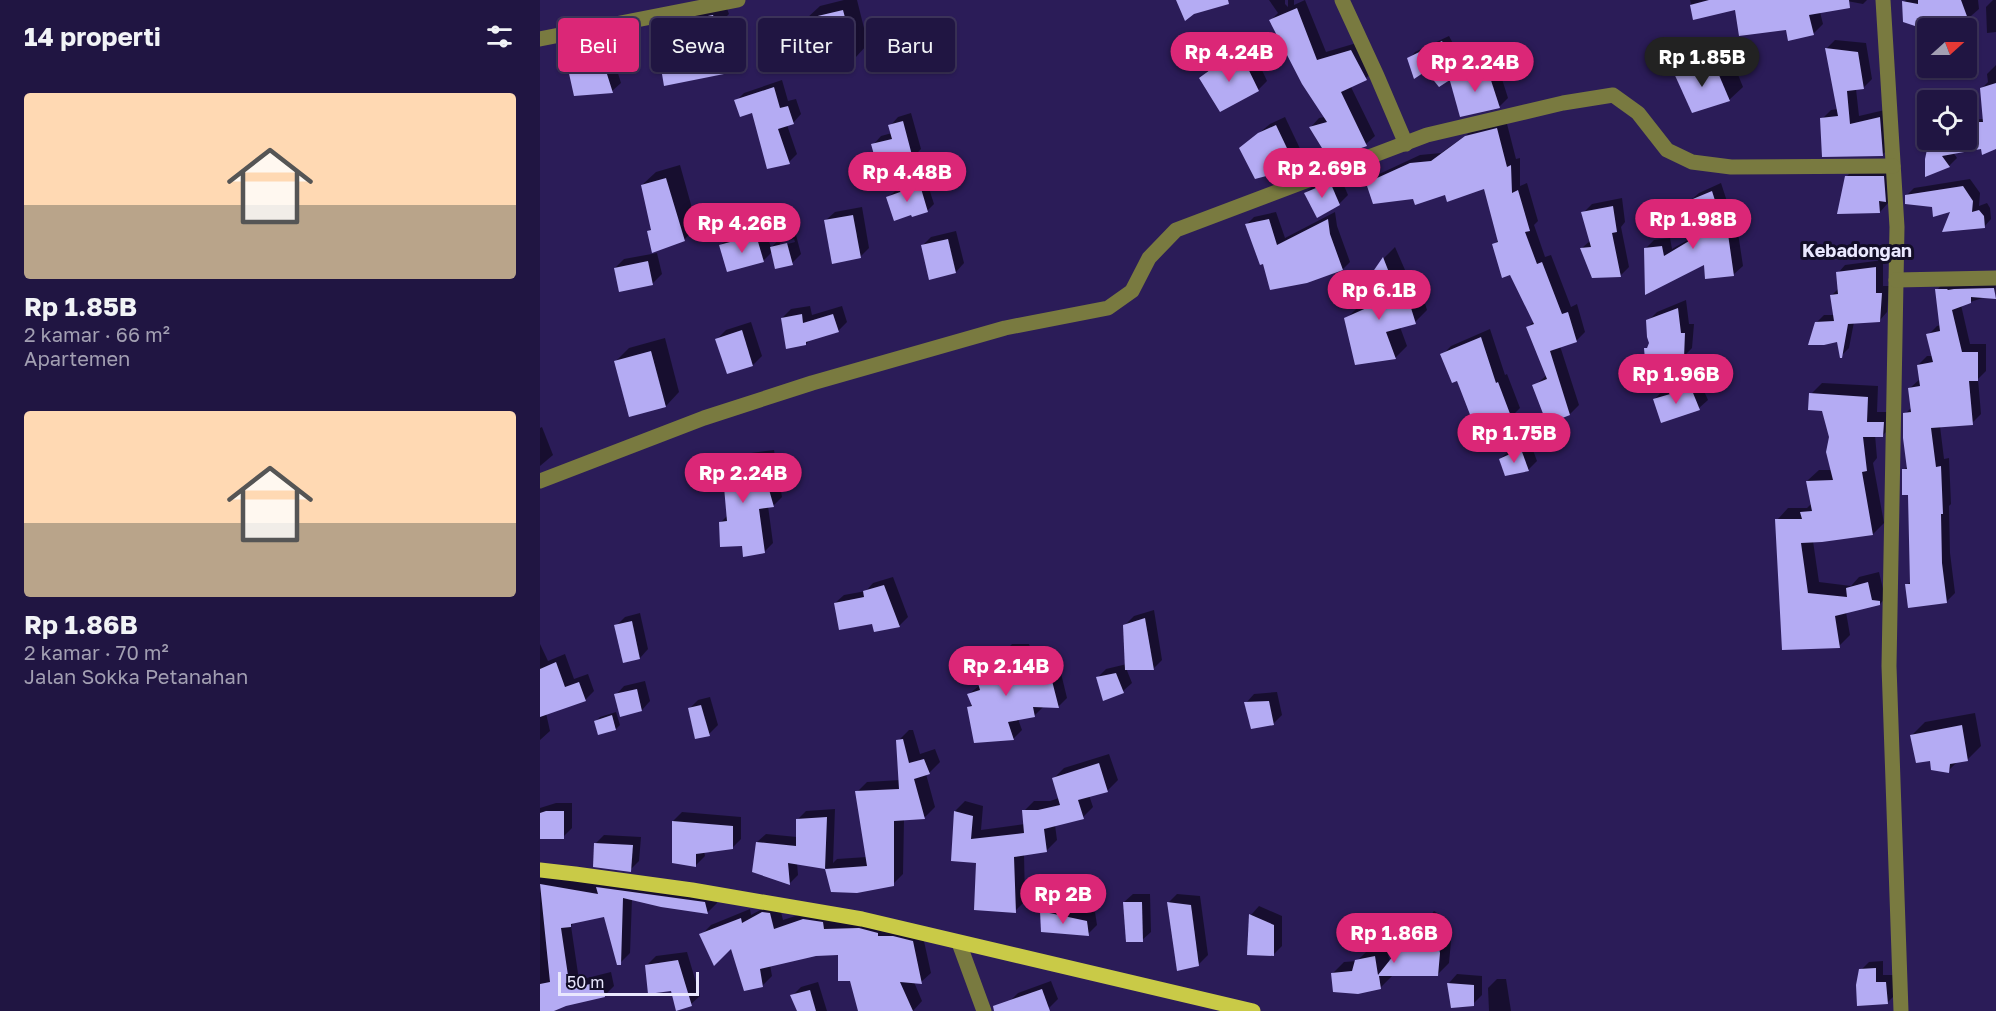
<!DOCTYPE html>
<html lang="id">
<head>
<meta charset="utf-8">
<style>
  :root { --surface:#201542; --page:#281e49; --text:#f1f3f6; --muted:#a29fb2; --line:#3d345b; --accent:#db2777 }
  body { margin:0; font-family:"Golos Text",sans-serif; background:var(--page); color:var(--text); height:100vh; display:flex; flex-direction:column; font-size:22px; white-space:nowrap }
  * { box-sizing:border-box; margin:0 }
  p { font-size:20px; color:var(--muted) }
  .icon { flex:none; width:33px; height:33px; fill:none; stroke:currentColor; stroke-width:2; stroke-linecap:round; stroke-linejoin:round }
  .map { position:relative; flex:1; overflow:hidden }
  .details { display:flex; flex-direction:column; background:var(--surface); width:540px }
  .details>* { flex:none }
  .hud { position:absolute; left:18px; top:18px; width:570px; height:54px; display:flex; gap:12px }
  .needle { width:39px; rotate:69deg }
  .controls { position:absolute; left:1377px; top:18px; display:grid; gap:12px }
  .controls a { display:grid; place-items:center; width:60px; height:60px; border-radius:6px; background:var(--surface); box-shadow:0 2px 4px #0004,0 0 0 2px var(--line); font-size:30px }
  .scale { position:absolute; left:18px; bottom:15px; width:141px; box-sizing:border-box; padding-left:6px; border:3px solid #e9e7fe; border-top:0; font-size:16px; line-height:21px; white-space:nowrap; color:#e9e7fe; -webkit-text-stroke:4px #130e28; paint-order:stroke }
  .price { position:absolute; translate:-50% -51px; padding:0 14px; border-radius:21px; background:var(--accent); color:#fff; font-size:20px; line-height:39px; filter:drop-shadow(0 2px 3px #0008) }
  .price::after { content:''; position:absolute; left:50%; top:36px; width:18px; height:14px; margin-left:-9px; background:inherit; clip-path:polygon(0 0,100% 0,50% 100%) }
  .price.on { background:#222; color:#fff }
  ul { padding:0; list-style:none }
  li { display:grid; align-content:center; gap:12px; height:318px; padding:0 24px }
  li span { display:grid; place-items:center; height:186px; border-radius:6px; color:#555 }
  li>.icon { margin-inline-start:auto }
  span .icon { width:108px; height:108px; fill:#fffc; stroke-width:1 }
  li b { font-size:26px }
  h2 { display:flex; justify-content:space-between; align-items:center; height:72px; padding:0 24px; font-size:26px }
  .pill { padding:0 21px; border-radius:6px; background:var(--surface); box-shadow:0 2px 4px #0004,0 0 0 2px var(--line); font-size:21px; line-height:54px }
  .pill.on { background:var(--accent); color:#fff }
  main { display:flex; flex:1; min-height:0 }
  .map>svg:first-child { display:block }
  .shadow { fill:#0007; fill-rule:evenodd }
  .building { fill:#b4abf3 }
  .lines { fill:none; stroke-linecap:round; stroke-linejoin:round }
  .minor { stroke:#797a40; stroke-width:15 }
  .major { stroke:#c9ca47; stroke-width:15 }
  .labels { text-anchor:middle; stroke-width:6; stroke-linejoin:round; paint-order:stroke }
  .quarter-label { font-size:18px; font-weight:bold; fill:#e9e7fe; stroke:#130e28 }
</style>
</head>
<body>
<main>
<section class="details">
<h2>14 properti<svg class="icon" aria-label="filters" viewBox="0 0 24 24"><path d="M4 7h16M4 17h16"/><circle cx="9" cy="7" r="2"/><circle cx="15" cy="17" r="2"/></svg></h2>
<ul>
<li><span style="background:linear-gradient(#ffd9b3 60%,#b9a48a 0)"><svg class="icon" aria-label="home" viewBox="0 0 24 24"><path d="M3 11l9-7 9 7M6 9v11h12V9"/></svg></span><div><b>Rp 1.85B</b><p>2 kamar · 66 m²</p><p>Apartemen</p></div></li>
<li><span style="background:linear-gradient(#ffd9b3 60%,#b9a48a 0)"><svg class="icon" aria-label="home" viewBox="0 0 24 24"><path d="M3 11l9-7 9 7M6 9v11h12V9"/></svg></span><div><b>Rp 1.86B</b><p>2 kamar · 70 m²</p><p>Jalan Sokka Petanahan</p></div></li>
</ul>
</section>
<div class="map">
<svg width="1456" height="1011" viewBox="0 0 1456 1011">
  <rect width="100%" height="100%" fill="#2b1c58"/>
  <!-- shadow -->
  <g class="shadow">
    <path d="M 304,0 L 317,0 L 328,44 L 315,58 L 284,52 L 266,19 L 280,6 Z"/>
    <path d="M 729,0 L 745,0 L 745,4 L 748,7 L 748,0 L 754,0 L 754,5 L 765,0 L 786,52 L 820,42 L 835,70 L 826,78 L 810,85 L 835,136 L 826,144 L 805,152 L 801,155 L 790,160 L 771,127 L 779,118 L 785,117 L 731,20 L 738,13 Z"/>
    <path d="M 1150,0 L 1327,0 L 1323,4 L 1307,1 L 1280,12 L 1283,24 L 1274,33 L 1249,39 L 1247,28 L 1196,8 L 1154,18 Z"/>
    <path d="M 1366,0 L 1438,0 L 1439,9 L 1431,16 L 1415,21 L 1375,24 L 1364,2 Z"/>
    <path d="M 1453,0 L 1456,0 L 1456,32 L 1447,33 L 1446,7 Z"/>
    <path d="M 185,3 L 189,14 L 185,18 L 195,60 L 183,73 L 119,45 L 134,32 L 132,24 L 145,11 Z"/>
    <path d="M 909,36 L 925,66 L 919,73 L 955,57 L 968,98 L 960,106 L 921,115 L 911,81 L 916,74 L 887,69 L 869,59 L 875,52 Z"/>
    <path d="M 1295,40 L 1326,43 L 1332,79 L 1323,88 L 1316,89 L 1319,116 L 1349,109 L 1351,146 L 1342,155 L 1282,119 L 1291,110 L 1298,109 L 1286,49 Z"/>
    <path d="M 69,44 L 81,83 L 72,91 L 30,70 L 39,61 L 44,59 L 53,49 Z"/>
    <path d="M 710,44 L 727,81 L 718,90 L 661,78 L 669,69 L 694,51 L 696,54 Z"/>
    <path d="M 1190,55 L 1203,87 L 1189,100 L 1135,72 L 1148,58 Z"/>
    <path d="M 1456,65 L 1456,148 L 1443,153 L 1442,147 L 1413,152 L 1417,158 L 1409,166 L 1386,159 L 1391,140 L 1426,140 L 1426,120 L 1443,119 L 1441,89 L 1448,82 L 1447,74 Z"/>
    <path d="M 242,80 L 248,101 L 256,99 L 261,114 L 253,123 L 247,125 L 257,154 L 249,162 L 213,111 L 196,101 L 204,93 Z"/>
    <path d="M 371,113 L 381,149 L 372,158 L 333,145 L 341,136 L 352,133 L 350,126 L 358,117 Z"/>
    <path d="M 745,117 L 763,155 L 754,164 L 701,148 L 730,124 Z"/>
    <path d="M 966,120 L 976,159 L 980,158 L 980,186 L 987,183 L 998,221 L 994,225 L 1005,257 L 1011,255 L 1031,307 L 1037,304 L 1045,332 L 1036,341 L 1020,346 L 1039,405 L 1030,414 L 1008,422 L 994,386 L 1007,375 L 987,328 L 994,321 L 971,273 L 954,245 L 958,240 L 945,187 L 874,197 L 828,183 L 837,175 L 880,155 L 901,153 L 936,128 Z"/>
    <path d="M 140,165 L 157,226 L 144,240 L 108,232 L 112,228 L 102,185 L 116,172 Z"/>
    <path d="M 1315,168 L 1352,168 L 1348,203 L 1340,212 L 1306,177 Z"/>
    <path d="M 799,174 L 808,195 L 799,204 L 766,193 L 775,184 Z"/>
    <path d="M 386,179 L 394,204 L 387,211 L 348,198 L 355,191 Z"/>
    <path d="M 1430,179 L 1440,193 L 1439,206 L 1447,203 L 1450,208 L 1451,219 L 1444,227 L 1412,210 L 1366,196 L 1374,188 Z"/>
    <path d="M 1181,183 L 1195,226 L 1197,226 L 1203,266 L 1194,274 L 1165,263 L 1107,293 L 1105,249 L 1114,240 L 1130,238 L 1132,249 L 1160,233 L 1150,201 L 1159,193 Z"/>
    <path d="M 1082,198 L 1085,222 L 1081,227 L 1089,267 L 1080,276 L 1042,248 L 1051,240 L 1043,213 L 1052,204 Z"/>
    <path d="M 322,207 L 329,248 L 320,257 L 286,220 L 295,212 Z"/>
    <path d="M 736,212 L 745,238 L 795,212 L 797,226 L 810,262 L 803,269 L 723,261 L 707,224 L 714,217 Z"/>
    <path d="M 225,227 L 231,248 L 240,238 L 256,235 L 261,254 L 252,263 L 232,252 L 223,261 L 181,245 L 190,236 ZM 254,239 L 255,242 L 240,246 L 240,243 Z"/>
    <path d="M 416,231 L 424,263 L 416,272 L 382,246 L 391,237 Z"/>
    <path d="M 855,247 L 872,286 L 879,284 L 887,310 L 875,322 L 860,327 L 867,346 L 855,358 L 806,319 L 818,307 L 840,297 L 833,273 L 844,258 Z"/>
    <path d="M 117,253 L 122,274 L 113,283 L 80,290 L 75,268 L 84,259 Z"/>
    <path d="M 1343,260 L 1343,286 L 1349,286 L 1347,312 L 1340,320 L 1314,322 L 1309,348 L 1301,356 L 1299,340 L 1276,323 L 1284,315 L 1295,315 L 1292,295 L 1299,288 L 1298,273 L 1305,265 Z"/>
    <path d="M 1456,280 L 1455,294 L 1421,305 L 1430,344 L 1446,344 L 1446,371 L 1438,379 L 1441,414 L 1432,423 L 1400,426 L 1404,459 L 1409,458 L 1411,504 L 1409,506 L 1410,553 L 1415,593 L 1406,602 L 1367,585 L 1372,580 L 1369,493 L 1364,470 L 1368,466 L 1365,414 L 1372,407 L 1370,388 L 1380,379 L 1378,365 L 1387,356 L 1393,356 L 1388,335 L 1397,326 L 1401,325 L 1397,290 L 1405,281 Z"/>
    <path d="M 1146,300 L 1149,324 L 1154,324 L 1152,348 L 1143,357 L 1138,356 L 1130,365 L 1106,349 L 1111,343 L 1108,321 L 1117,312 Z"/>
    <path d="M 270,306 L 272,315 L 302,306 L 307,322 L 298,331 L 271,339 L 266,344 L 242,318 L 251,309 Z"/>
    <path d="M 211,322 L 222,356 L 213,365 L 188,372 L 177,339 L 186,330 Z"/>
    <path d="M 950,329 L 965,375 L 967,374 L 980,408 L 971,417 L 918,380 L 902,355 L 911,346 Z"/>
    <path d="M 125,338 L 139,392 L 126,406 L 76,361 L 89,348 Z"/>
    <path d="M 1160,382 L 1168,400 L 1159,408 L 1115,399 L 1123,390 Z"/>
    <path d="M 1282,383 L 1338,386 L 1337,412 L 1354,412 L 1354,424 L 1343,435 L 1335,435 L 1337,458 L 1333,463 L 1344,523 L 1333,534 L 1273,541 L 1279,582 L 1311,586 L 1319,577 L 1339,572 L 1343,589 L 1351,590 L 1351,592 L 1340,604 L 1306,612 L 1310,635 L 1299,646 L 1243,648 L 1237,520 L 1248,508 L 1267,508 L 1272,503 L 1267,481 L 1279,470 L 1292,470 L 1291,437 L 1283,410 L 1271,394 Z"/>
    <path d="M 2,427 L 13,455 L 0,466 L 0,428 Z"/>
    <path d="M 990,442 L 997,461 L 988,470 L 960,459 L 969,451 Z"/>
    <path d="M 234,450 L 242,497 L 233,506 L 228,506 L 233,543 L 224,552 L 204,544 L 181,522 L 188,515 L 185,485 L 172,466 L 181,457 Z"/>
    <path d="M 353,577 L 368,617 L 359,626 L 333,622 L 295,603 L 304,595 L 326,591 L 333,583 Z"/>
    <path d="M 614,610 L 622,660 L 613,669 L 586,668 L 592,683 L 583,691 L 564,699 L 557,678 L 566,669 L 587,664 L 585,625 L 594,616 Z"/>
    <path d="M 100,613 L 108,649 L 100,658 L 76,626 L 85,617 Z"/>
    <path d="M 0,644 L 8,661 L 25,654 L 34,679 L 48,674 L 54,691 L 45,700 L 6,713 L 10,731 L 0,740 Z"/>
    <path d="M 472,644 L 489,644 L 497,670 L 519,665 L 527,698 L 519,706 L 504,706 L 495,715 L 478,719 L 482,730 L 473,739 L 429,707 L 432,704 L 429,694 L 440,685 L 434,663 L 443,654 L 469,647 Z"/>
    <path d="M 105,681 L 110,701 L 102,710 L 76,695 L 84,686 Z"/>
    <path d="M 737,692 L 742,715 L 733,724 L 706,703 L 714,694 Z"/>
    <path d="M 170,697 L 178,725 L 169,734 L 149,709 L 158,700 Z"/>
    <path d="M 76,712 L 80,725 L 76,729 L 56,721 L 60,717 Z"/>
    <path d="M 1435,713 L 1441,746 L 1428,759 L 1418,761 L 1408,771 L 1391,759 L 1372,735 L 1385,722 Z"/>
    <path d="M 369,730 L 373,730 L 380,754 L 395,749 L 400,762 L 389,773 L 386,774 L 395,807 L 385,817 L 364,819 L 363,874 L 353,884 L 292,891 L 286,868 L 257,863 L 258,875 L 250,883 L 217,842 L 226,834 L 257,837 L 257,820 L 266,811 L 295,809 L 293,863 L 297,859 L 327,857 L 317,792 L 327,782 L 360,780 L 358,741 Z"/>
    <path d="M 569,754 L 578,780 L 567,791 L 549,795 L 553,807 L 543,817 L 515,825 L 517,840 L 507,850 L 484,854 L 485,901 L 475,911 L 438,861 L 415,811 L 425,801 L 443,806 L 441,830 L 485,824 L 484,811 L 494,801 L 510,801 L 519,798 L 514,778 L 524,768 Z"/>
    <path d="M 16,803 L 32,803 L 32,828 L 23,837 L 0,837 L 0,808 Z"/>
    <path d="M 142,812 L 201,817 L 201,839 L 192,848 L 164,851 L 165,856 L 156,865 L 133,821 Z"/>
    <path d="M 64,835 L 101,837 L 99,861 L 90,870 L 55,844 Z"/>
    <path d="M 0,876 L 175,893 L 177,903 L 168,912 L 121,906 L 92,899 L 90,953 L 80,963 L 65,915 L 35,921 L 31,926 L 39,980 L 71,972 L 74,986 L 64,996 L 26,1004 L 13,1011 L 0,1011 Z"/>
    <path d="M 593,894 L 610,894 L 611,932 L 602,940 L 584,902 Z"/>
    <path d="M 637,894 L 660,896 L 668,955 L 659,964 L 629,902 Z"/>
    <path d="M 233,903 L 239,904 L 243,920 L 274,910 L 382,932 L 391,973 L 381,982 L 374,982 L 382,1001 L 373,1011 L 321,1011 L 311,979 L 299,953 L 276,955 L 230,965 L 232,976 L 222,986 L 192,947 L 161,935 L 171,925 L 210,909 L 211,915 Z"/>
    <path d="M 510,903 L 555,912 L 557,925 L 548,934 L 501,912 Z"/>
    <path d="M 719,906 L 742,916 L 742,946 L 733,955 L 709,954 L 711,915 Z"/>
    <path d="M 894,911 L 906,918 L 911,941 L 909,963 L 897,975 L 853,975 L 841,987 L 792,974 L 804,962 L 817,961 L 829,949 L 846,945 L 850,963 Z"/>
    <path d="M 147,952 L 160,996 L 151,1004 L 132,990 L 107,965 L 116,956 Z"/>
    <path d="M 1343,961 L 1343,975 L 1354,975 L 1355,995 L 1347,1003 L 1321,970 L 1329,962 Z"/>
    <path d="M 917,974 L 942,976 L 942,995 L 933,1004 L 909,983 Z"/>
    <path d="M 957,979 L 966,979 L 971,1011 L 949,1011 L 948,988 Z"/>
    <path d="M 511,981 L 518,999 L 509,1008 L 500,1011 L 473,1011 L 470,1001 L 478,993 Z"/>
    <path d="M 278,982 L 287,1011 L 259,1011 L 252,996 L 261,987 Z"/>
  </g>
  <!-- building -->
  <g class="building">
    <path d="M 636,0 L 688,0 L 689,4 L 654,14 L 645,21 Z"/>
    <path d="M 1169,0 L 1309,0 L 1310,8 L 1269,15 L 1274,35 L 1248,41 L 1246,30 L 1199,36 L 1195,10 L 1153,20 L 1150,5 Z"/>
    <path d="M 1378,0 L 1421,0 L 1428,19 L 1375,26 L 1363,22 L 1362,1 L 1378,4 Z"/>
    <path d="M 757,8 L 777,60 L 811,50 L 827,80 L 801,92 L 827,146 L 801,155 L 802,157 L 790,161 L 769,127 L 787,122 L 762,84 L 729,20 Z"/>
    <path d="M 303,10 L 316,59 L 286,66 L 283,54 L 274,55 L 265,19 Z"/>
    <path d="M 173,15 L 178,28 L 173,28 L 184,74 L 124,86 L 117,44 L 134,42 L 131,23 Z"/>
    <path d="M 902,41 L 919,74 L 899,87 L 886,71 L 874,79 L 867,58 Z"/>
    <path d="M 1285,48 L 1318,52 L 1324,89 L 1307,91 L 1310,124 L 1340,117 L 1343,156 L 1282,157 L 1280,118 L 1298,116 Z"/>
    <path d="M 60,52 L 73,93 L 34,96 L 28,69 L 44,65 L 42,58 Z"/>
    <path d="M 700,52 L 719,91 L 680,112 L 659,78 L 685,59 L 687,61 Z"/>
    <path d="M 946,65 L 960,108 L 920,117 L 910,81 Z"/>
    <path d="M 1176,68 L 1190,101 L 1152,113 L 1133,71 Z"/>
    <path d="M 1456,83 L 1456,149 L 1442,155 L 1441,149 L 1402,156 L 1410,167 L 1385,177 L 1385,159 L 1389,140 L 1426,140 L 1426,127 L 1439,127 L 1439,122 L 1443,122 L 1440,88 Z"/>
    <path d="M 234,87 L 240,108 L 248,106 L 254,124 L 238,129 L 250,164 L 227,169 L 212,113 L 200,117 L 194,100 Z"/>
    <path d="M 363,121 L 373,159 L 338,169 L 331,144 L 352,139 L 348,125 Z"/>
    <path d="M 736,125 L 755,165 L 740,176 L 738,173 L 715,179 L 699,148 L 718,133 Z"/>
    <path d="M 957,128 L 967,167 L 971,165 L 972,193 L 978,190 L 990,231 L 985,232 L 997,264 L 1002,262 L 1022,314 L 1028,312 L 1037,342 L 1010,351 L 1030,415 L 1007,424 L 992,385 L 1007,379 L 986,327 L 994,324 L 970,275 L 962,278 L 952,244 L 958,242 L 944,189 L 907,202 L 905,195 L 875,205 L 873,199 L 833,204 L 826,183 L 870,163 L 891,161 L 925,136 Z"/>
    <path d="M 810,174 L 813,180 L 804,185 L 800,178 Z"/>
    <path d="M 1305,176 L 1344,176 L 1346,202 L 1339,201 L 1340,213 L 1297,214 Z"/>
    <path d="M 126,178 L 145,241 L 112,253 L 107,231 L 111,230 L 101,185 Z"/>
    <path d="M 790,182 L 800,205 L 777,218 L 764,193 Z"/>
    <path d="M 380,185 L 388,212 L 372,217 L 371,215 L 354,221 L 346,197 Z"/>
    <path d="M 1423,186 L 1433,201 L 1432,212 L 1439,210 L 1444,216 L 1445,228 L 1402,232 L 1410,212 L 1393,217 L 1392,207 L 1365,204 L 1365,195 Z"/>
    <path d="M 1172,191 L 1186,235 L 1188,234 L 1194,276 L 1165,279 L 1164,265 L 1105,295 L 1104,248 L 1122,246 L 1124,256 L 1159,235 L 1148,201 Z"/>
    <path d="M 1073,206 L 1077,232 L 1072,233 L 1081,277 L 1052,278 L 1040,248 L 1051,247 L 1041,212 Z"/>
    <path d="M 313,215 L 321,258 L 292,264 L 284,220 Z"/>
    <path d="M 729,219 L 737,245 L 788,219 L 790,234 L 803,270 L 767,283 L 730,290 L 723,264 L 720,265 L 705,224 Z"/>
    <path d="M 216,235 L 224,262 L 187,272 L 179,245 Z"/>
    <path d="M 408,239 L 416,273 L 389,280 L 381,245 Z"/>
    <path d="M 247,243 L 253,265 L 235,269 L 230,247 Z"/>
    <path d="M 843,257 L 859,298 L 867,295 L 876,324 L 846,332 L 856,359 L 815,365 L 804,318 L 840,302 L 832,273 Z"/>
    <path d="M 108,261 L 113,285 L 79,292 L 74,268 Z"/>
    <path d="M 1336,267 L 1336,293 L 1342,293 L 1340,322 L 1308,324 L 1302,358 L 1300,358 L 1297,342 L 1284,345 L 1268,345 L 1275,322 L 1294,321 L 1290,295 L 1298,294 L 1296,272 Z"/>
    <path d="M 1454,288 L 1456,299 L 1431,297 L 1431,303 L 1412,310 L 1422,352 L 1438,352 L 1438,381 L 1429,381 L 1433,425 L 1391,428 L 1396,467 L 1401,466 L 1403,514 L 1401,514 L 1402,563 L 1407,603 L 1368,608 L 1365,584 L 1370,584 L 1368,495 L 1362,495 L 1362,469 L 1367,469 L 1363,438 L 1363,413 L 1371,412 L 1368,388 L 1380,386 L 1377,365 L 1393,362 L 1386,334 L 1400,331 L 1395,289 L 1407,289 L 1408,290 L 1414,289 Z"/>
    <path d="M 1138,308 L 1141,333 L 1145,333 L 1144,358 L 1127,355 L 1130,366 L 1106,371 L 1104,348 L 1107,348 L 1109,343 L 1107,337 L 1106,320 Z"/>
    <path d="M 262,314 L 263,323 L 293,314 L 299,332 L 266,342 L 266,345 L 246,349 L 241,318 Z"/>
    <path d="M 202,330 L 213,366 L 187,374 L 175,339 Z"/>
    <path d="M 941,337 L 956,383 L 958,382 L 972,419 L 936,430 L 917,381 L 912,383 L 900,354 Z"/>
    <path d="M 111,351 L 126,407 L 89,417 L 74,361 Z"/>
    <path d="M 1151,388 L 1160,410 L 1121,423 L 1113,399 Z"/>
    <path d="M 1269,393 L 1328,397 L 1327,422 L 1344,422 L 1343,437 L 1323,437 L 1327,471 L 1322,472 L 1333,535 L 1282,542 L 1261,543 L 1268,593 L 1307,597 L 1306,588 L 1328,582 L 1332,600 L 1340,601 L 1340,605 L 1295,616 L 1300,648 L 1242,650 L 1235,519 L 1262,519 L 1260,512 L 1272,511 L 1266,481 L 1293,480 L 1286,452 L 1289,437 L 1282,411 L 1268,410 Z"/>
    <path d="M 981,449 L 989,471 L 965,476 L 959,459 Z"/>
    <path d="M 225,459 L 228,486 L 234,507 L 219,509 L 225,553 L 203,557 L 202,546 L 180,547 L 179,522 L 187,521 L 184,487 L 173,488 L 170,466 Z"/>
    <path d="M 344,585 L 360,627 L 334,632 L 332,624 L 299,630 L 294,603 L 324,597 L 323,591 Z"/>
    <path d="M 605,618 L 614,670 L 585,670 L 583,625 Z"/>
    <path d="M 92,621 L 100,659 L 83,663 L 74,625 Z"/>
    <path d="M 461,652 L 481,652 L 488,678 L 510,673 L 519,708 L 493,707 L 495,717 L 468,722 L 474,740 L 434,743 L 427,707 L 432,706 L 427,694 L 440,690 L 432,663 L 462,654 Z"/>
    <path d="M 16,662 L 25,687 L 39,682 L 46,701 L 0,717 L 0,669 Z"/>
    <path d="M 576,673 L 584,693 L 563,701 L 556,677 Z"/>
    <path d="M 97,689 L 102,711 L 80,717 L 74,694 Z"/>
    <path d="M 729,701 L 734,725 L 711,729 L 704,702 Z"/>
    <path d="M 161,705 L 170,736 L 155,739 L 148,708 Z"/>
    <path d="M 72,715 L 76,730 L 58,735 L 54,721 Z"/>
    <path d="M 1422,725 L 1428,761 L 1410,764 L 1409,773 L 1391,770 L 1390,761 L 1376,763 L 1370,735 Z"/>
    <path d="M 363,739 L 369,763 L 384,759 L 390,774 L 374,779 L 385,819 L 354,821 L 354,886 L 317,893 L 291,892 L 285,869 L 327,866 L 315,791 L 359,789 L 356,740 Z"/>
    <path d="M 559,763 L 568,792 L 538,800 L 544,819 L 504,829 L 507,852 L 474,857 L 476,913 L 434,910 L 436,863 L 411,861 L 414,811 L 433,816 L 431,839 L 484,833 L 482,810 L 498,810 L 520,805 L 512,778 Z"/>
    <path d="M 6,811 L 24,811 L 24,839 L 0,839 L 0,813 Z"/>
    <path d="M 287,817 L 285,869 L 248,863 L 250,885 L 212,872 L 216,842 L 256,846 L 256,819 Z"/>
    <path d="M 132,821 L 193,826 L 193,849 L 156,854 L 156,867 L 132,863 Z"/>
    <path d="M 54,843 L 93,845 L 91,872 L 53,867 Z"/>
    <path d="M 0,884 L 58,894 L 56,887 L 165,902 L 168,914 L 121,907 L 83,898 L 81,965 L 77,965 L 64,917 L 31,924 L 31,927 L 21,928 L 30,989 L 62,981 L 65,997 L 26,1006 L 14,1011 L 0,1011 L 0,984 L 10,982 Z"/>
    <path d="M 583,902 L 602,902 L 603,942 L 586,942 Z"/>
    <path d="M 627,902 L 651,905 L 659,966 L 637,971 Z"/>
    <path d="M 500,911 L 547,921 L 549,936 L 501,932 Z"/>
    <path d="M 222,912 L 230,913 L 234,929 L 263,919 L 283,922 L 284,929 L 319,928 L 338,933 L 338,936 L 353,936 L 373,941 L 382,984 L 360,982 L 373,1011 L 318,1011 L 310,981 L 298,981 L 298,955 L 276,956 L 220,969 L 223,987 L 204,991 L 191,949 L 174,966 L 159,934 L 201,918 L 202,923 Z"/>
    <path d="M 709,914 L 734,925 L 734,956 L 707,955 Z"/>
    <path d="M 881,921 L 895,930 L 900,953 L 898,976 L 839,976 L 841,989 L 818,994 L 793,992 L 791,973 L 812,971 L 815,960 L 835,956 L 838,975 Z"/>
    <path d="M 138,960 L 152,1006 L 136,1011 L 131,991 L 108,994 L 105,965 Z"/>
    <path d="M 1336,968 L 1336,982 L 1346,982 L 1348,1004 L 1317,1006 L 1316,985 L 1319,969 Z"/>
    <path d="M 907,983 L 934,985 L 934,1006 L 911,1008 Z"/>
    <path d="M 502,989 L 510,1011 L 454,1011 L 453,1006 Z"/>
    <path d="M 270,990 L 276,1011 L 257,1011 L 250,995 Z"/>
  </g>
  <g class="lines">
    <!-- minor -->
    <g class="minor">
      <path d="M 802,0 L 837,76 L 866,144"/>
      <path d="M 1343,0 L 1357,227 L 1349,666 L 1361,1011"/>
      <path d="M 0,39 L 198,0"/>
      <path d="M 1356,280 L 1456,278"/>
      <path d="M 0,481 L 164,418 L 272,383 L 465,328 L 568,308 L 592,291 L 609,258 L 636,230 L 887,135 L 1023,103 L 1073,95 L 1098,113 L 1127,150 L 1152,162 L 1191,167 L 1353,166"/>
      <path d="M 419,943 L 444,1011"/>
    </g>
    <!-- major -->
    <path class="major" d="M 0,870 L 35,874 L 152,890 L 322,919 L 713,1011"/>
  </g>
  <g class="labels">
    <!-- quarter labels -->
    <g class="quarter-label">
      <text x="1317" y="257">Kebadongan</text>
    </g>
  </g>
</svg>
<div class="controls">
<a><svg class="needle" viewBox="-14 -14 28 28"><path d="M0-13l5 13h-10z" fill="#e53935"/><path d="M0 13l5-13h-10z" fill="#a29fb2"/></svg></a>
<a><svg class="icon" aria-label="locate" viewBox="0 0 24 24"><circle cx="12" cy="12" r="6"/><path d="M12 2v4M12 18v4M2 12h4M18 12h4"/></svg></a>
</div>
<div class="scale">50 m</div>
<b class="price" style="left:689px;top:83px">Rp 4.24B</b>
<b class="price on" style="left:1162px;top:88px">Rp 1.85B</b>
<b class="price" style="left:935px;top:93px">Rp 2.24B</b>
<b class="price" style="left:782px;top:199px">Rp 2.69B</b>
<b class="price" style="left:367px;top:203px">Rp 4.48B</b>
<b class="price" style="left:1153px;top:250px">Rp 1.98B</b>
<b class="price" style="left:202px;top:254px">Rp 4.26B</b>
<b class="price" style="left:839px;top:321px">Rp 6.1B</b>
<b class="price" style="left:1136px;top:405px">Rp 1.96B</b>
<b class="price" style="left:974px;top:464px">Rp 1.75B</b>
<b class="price" style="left:203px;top:504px">Rp 2.24B</b>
<b class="price" style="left:466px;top:697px">Rp 2.14B</b>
<b class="price" style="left:523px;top:925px">Rp 2B</b>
<b class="price" style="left:854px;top:964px">Rp 1.86B</b>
<div class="hud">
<a class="pill on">Beli</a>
<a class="pill">Sewa</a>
<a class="pill">Filter</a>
<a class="pill">Baru</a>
</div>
</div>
</main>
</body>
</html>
